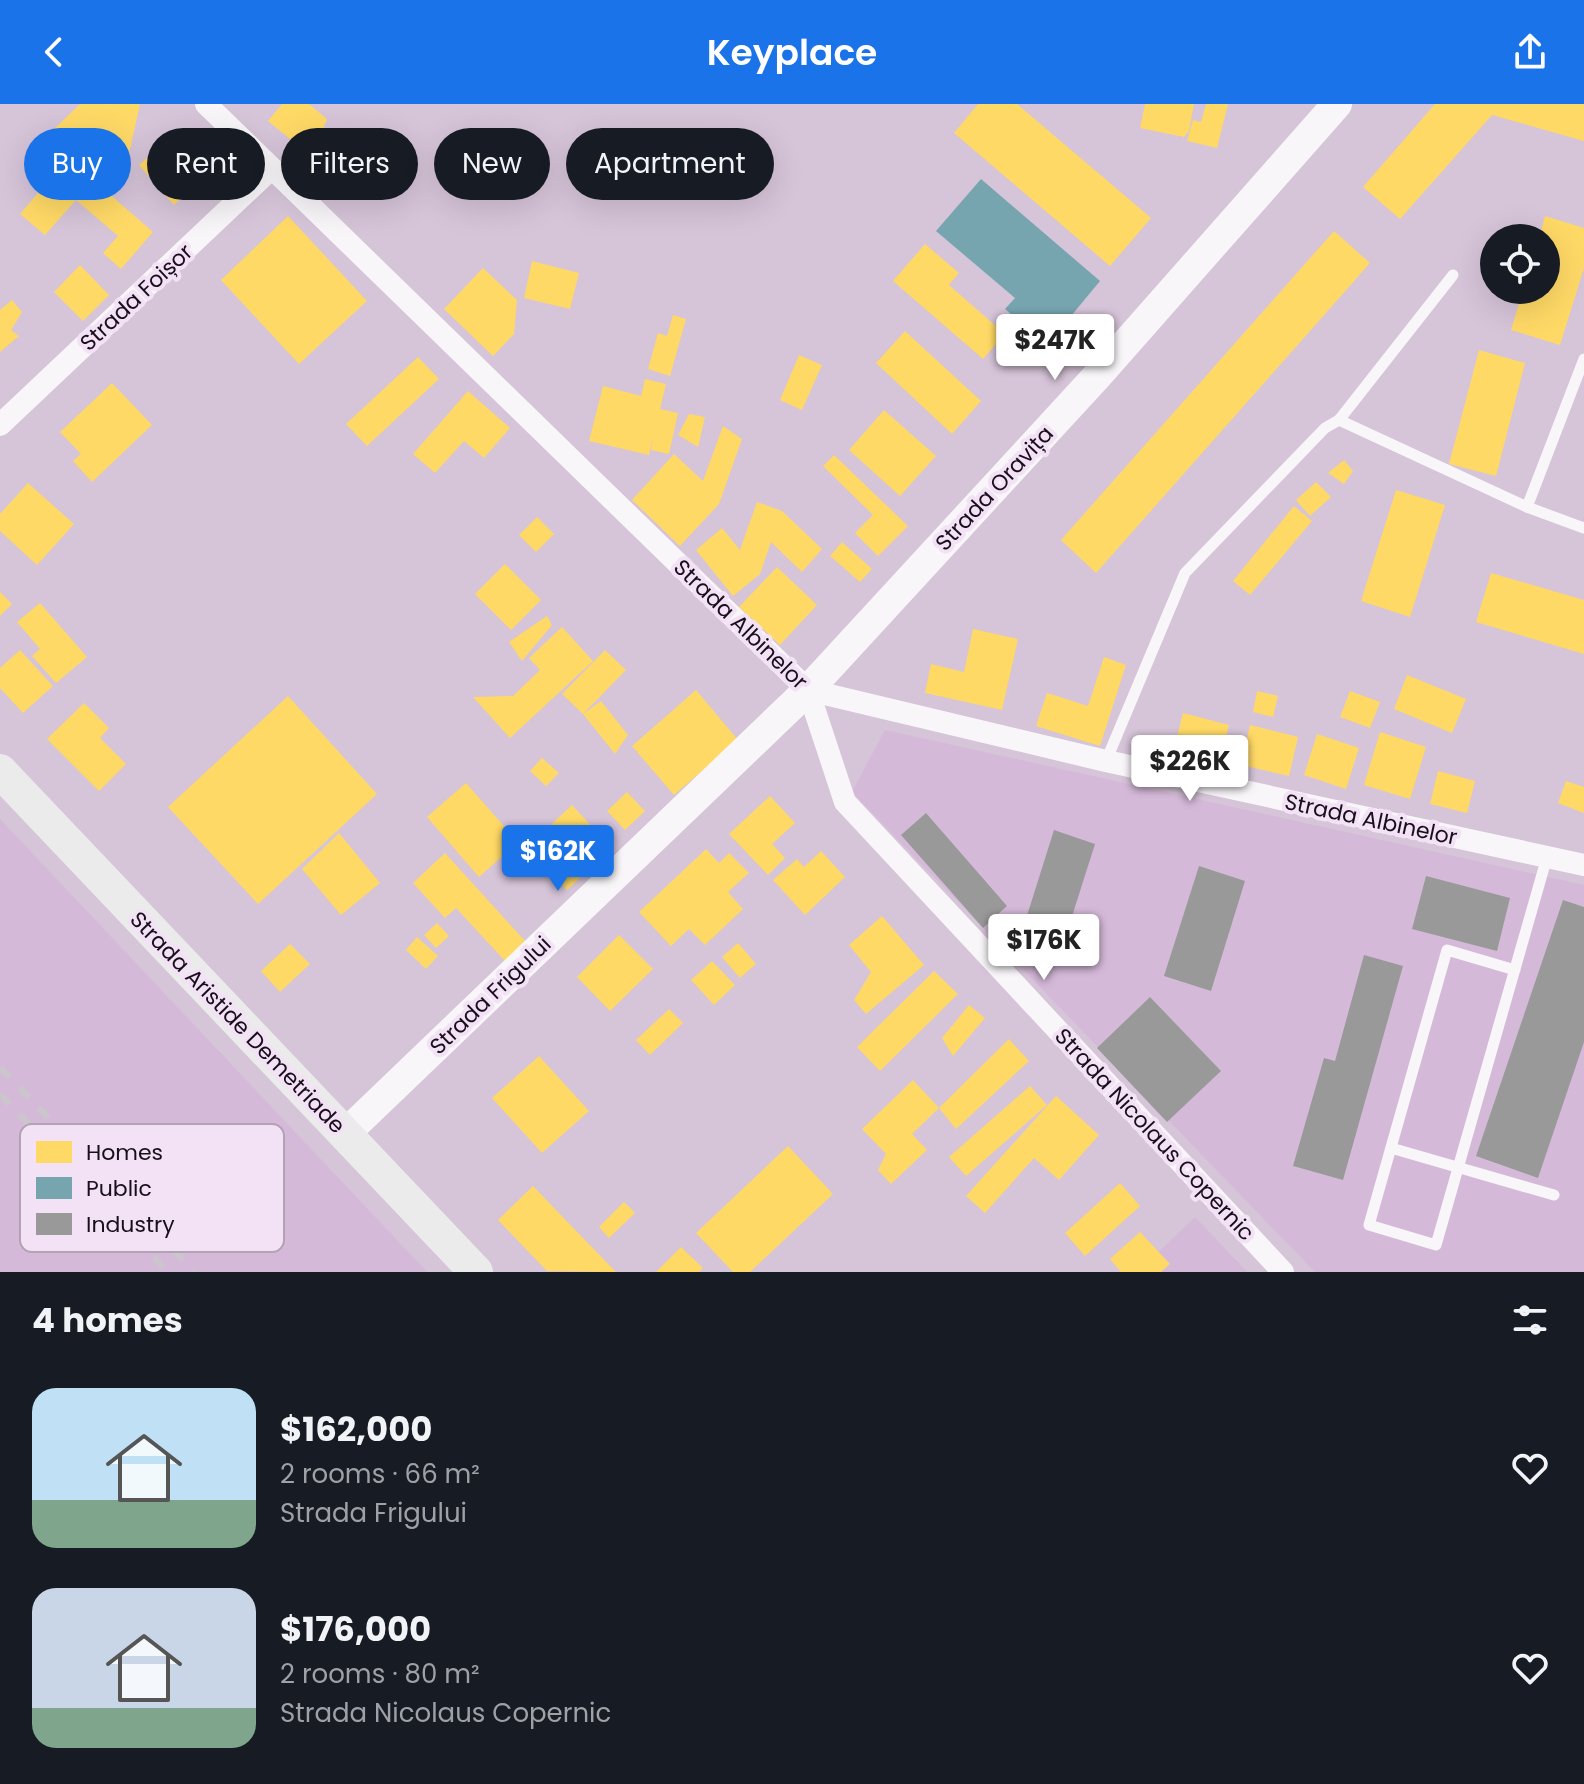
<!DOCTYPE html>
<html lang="en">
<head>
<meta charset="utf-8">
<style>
  :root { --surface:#171b24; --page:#20242c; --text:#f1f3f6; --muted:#9ea1a6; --accent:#1a73e8 }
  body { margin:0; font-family:Poppins,sans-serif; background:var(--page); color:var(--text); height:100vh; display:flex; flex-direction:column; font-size:30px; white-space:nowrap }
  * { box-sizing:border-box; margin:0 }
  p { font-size:26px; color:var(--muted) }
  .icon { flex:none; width:44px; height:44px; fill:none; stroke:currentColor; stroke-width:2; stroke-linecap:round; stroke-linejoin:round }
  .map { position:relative; height:1168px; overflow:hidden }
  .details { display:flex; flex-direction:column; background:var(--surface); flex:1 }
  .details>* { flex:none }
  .banner { position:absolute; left:24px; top:24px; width:800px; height:72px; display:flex; gap:16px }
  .tools { position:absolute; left:1480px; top:120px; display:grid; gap:16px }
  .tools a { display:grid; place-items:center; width:80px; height:80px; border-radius:50%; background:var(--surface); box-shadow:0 8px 32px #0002; font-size:40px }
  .price { position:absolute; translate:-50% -68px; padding:0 18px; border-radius:8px; background:#fff; color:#222; font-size:26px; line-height:52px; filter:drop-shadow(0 2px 4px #0008) }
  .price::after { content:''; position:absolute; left:50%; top:48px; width:24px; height:18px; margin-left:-12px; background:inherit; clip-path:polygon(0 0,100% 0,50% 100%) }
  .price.active { background:var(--accent); color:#fff }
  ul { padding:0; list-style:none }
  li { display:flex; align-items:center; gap:24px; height:200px; padding:0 32px }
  li span { display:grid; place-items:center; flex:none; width:224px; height:160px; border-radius:24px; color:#555 }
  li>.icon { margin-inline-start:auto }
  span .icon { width:96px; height:96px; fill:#fffc; stroke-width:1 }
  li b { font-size:34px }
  h2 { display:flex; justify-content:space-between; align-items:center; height:96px; padding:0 32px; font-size:34px }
  .tag { padding:0 28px; border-radius:36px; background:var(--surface); box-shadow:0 8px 32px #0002; font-size:28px; line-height:72px }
  .tag.active { background:var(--accent); color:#fff }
  header { display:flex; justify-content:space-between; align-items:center; height:104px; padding:0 32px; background:var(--accent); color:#fff; font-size:36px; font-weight:600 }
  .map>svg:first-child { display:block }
  .built { fill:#d5b9d9 }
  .homes { fill:#ffd966 }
  .public { fill:#76a5af }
  .industry { fill:#999 }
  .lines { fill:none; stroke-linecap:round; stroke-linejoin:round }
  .service { stroke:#f9f6f9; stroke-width:11 }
  .minor { stroke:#f9f6f9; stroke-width:22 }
  .secondary { stroke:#f9f6f9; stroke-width:30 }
  .primary { stroke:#eaebea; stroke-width:34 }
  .rail { stroke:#cbc6cc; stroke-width:6; stroke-dasharray:14 14; stroke-linecap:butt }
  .labels { text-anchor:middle; stroke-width:8; stroke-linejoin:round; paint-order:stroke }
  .street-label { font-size:22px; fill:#190e1b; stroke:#f3e2f5 }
  .key { fill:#f3e2f5; stroke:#b2a2b4; stroke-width:2 }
  .key-label { font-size:22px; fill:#190e1b }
</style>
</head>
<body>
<header><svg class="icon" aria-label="back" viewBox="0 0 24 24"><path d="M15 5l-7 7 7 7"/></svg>Keyplace<svg class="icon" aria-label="share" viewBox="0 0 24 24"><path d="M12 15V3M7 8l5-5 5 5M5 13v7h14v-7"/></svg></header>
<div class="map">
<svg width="1584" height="1168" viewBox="0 0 1584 1168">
  <rect width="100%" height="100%" fill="#d6c4d8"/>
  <!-- built -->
  <g class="built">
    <path d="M 885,626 L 1584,781 L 1584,1168 L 1315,1168 L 852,688 Z"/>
    <path d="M 0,715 L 312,1046 L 427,1168 L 0,1168 Z"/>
    <path d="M 1195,1113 L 1247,1168 L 1138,1168 Z"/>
  </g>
  <!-- homes -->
  <g class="homes">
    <path d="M 80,0 L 140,0 L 129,50 L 99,79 L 51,28 Z"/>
    <path d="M 282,0 L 309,0 L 327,15 L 312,53 L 268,17 Z"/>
    <path d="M 978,0 L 1017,0 L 1151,114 L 1110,162 L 954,29 Z"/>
    <path d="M 1145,0 L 1194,0 L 1189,27 L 1184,33 L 1140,24 Z"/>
    <path d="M 1206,0 L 1228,0 L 1217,44 L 1187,37 L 1193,16 L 1201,18 Z"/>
    <path d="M 1435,0 L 1584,0 L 1584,37 L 1492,11 L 1400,115 L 1363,83 Z"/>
    <path d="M 182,23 L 216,63 L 174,101 L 139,61 Z"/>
    <path d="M 359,31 L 385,60 L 353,89 L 327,61 Z"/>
    <path d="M 68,54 L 153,128 L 121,165 L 103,149 L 118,132 L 76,96 L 45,131 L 20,110 Z"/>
    <path d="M 288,112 L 367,197 L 299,260 L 221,176 Z"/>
    <path d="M 1545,112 L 1584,124 L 1584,164 L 1560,241 L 1511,226 L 1523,186 L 1546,186 L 1546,134 L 1539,134 Z"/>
    <path d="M 1334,127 L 1370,159 L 1096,469 L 1061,436 Z"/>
    <path d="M 925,140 L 959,169 L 949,181 L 1005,230 L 983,255 L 893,177 Z"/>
    <path d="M 532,157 L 579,169 L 570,205 L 524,194 Z"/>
    <path d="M 80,161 L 109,191 L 83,217 L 54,188 Z"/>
    <path d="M 483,164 L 517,196 L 514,230 L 493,252 L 444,205 Z"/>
    <path d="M 12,196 L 22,208 L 11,226 L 19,232 L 0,248 L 0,206 Z"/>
    <path d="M 673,211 L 686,215 L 670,272 L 648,265 L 658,229 L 667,232 Z"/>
    <path d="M 905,227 L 981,297 L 952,330 L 876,259 Z"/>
    <path d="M 1479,246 L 1525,259 L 1496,372 L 1449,360 Z"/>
    <path d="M 799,251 L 822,261 L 802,306 L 780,296 Z"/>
    <path d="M 418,253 L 439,275 L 367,342 L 346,320 Z"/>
    <path d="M 645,275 L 666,280 L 660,305 L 678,309 L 669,350 L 651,346 L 653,333 L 649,351 L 589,337 L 603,282 L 641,292 Z"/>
    <path d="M 112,279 L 152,321 L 92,378 L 73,357 L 81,350 L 60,328 Z"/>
    <path d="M 468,287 L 510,324 L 484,354 L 464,337 L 435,369 L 413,350 Z"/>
    <path d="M 884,306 L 936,352 L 900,392 L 849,346 Z"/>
    <path d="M 689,310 L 705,313 L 698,343 L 678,331 Z"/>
    <path d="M 723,322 L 742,335 L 719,400 L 680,442 L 632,396 L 674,350 L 703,377 Z"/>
    <path d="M 834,351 L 908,422 L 878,452 L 855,429 L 873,411 L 823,362 Z"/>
    <path d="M 1344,356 L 1353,367 L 1344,380 L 1328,369 Z"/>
    <path d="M 1316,378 L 1331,393 L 1310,412 L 1296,396 Z"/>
    <path d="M 28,379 L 74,420 L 37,461 L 0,427 L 0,410 Z"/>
    <path d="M 1396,386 L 1445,401 L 1410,513 L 1361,497 Z"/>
    <path d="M 757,398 L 782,407 L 822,445 L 802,468 L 771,438 L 760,470 L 733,492 L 696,446 L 722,424 L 740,446 Z"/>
    <path d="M 1294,402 L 1312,417 L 1250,491 L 1233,477 Z"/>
    <path d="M 537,413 L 554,430 L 536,448 L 519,431 Z"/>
    <path d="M 842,438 L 872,465 L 860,478 L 830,452 Z"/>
    <path d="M 505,460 L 541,496 L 511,526 L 475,490 Z"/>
    <path d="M 777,463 L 817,501 L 780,541 L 739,503 Z"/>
    <path d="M 1491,469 L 1584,496 L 1584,550 L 1476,518 Z"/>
    <path d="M 0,488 L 12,500 L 0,512 Z"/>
    <path d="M 40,499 L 87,553 L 56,579 L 32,552 L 40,545 L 17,518 Z"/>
    <path d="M 547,512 L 552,521 L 522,557 L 509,538 Z"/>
    <path d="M 562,523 L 593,557 L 510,634 L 473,593 L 513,592 L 540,566 L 529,554 Z"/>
    <path d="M 973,525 L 1018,535 L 1002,606 L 925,589 L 931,560 L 964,568 Z"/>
    <path d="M 20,546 L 53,582 L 23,609 L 0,584 L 0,564 Z"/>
    <path d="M 605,546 L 626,566 L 583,610 L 562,590 Z"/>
    <path d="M 1104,553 L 1126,561 L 1100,642 L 1036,622 L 1047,589 L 1088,602 Z"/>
    <path d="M 1407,571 L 1466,595 L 1452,629 L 1394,605 Z"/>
    <path d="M 696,586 L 738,636 L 674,691 L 632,642 Z"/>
    <path d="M 1257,587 L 1278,592 L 1273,613 L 1253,608 Z"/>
    <path d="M 1350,587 L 1380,598 L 1370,624 L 1340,613 Z"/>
    <path d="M 288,592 L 377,690 L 258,800 L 168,703 Z"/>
    <path d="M 601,597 L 628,631 L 615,650 L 583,610 Z"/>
    <path d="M 84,599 L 109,624 L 100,634 L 126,660 L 99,687 L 47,635 Z"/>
    <path d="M 1183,609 L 1229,621 L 1220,657 L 1174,645 Z"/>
    <path d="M 1250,621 L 1298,633 L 1289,672 L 1241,661 Z"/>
    <path d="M 1380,628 L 1426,643 L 1410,695 L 1364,681 Z"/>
    <path d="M 1317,630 L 1359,644 L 1346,685 L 1304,671 Z"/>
    <path d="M 542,654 L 559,669 L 546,682 L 530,667 Z"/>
    <path d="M 1438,667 L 1475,677 L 1467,709 L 1430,700 Z"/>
    <path d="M 1566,677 L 1584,683 L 1584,709 L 1558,699 Z"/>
    <path d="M 466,679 L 518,738 L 479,773 L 427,713 Z"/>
    <path d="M 627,688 L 645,707 L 625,726 L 607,707 Z"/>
    <path d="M 770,692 L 795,719 L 772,740 L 785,754 L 768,771 L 729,730 Z"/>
    <path d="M 572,701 L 612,744 L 567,786 L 527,743 Z"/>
    <path d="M 339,729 L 380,779 L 341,811 L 302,765 Z"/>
    <path d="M 706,745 L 719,759 L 729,749 L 749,769 L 728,788 L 743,805 L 705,841 L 689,825 L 671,842 L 639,808 Z"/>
    <path d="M 821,747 L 845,773 L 805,811 L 773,776 L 797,755 L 804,763 Z"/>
    <path d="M 445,749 L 526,838 L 505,857 L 456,804 L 445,814 L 413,779 Z"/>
    <path d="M 882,812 L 924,861 L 866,910 L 854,896 L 871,868 L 849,841 Z"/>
    <path d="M 437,819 L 449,832 L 436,844 L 424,831 Z"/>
    <path d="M 619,831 L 653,865 L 610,907 L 577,873 Z"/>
    <path d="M 417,833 L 438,852 L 426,865 L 406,846 Z"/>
    <path d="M 738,839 L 756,860 L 740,874 L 722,853 Z"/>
    <path d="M 290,840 L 310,860 L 280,888 L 261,867 Z"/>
    <path d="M 712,857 L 735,881 L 714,901 L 691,876 Z"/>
    <path d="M 934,867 L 958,890 L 880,967 L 857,943 Z"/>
    <path d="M 969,901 L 985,914 L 953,952 L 942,934 Z"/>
    <path d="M 669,905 L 683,919 L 650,951 L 636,936 Z"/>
    <path d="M 1009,935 L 1029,957 L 956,1025 L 939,1004 L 912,1030 L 927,1046 L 891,1080 L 878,1066 L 886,1050 L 862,1025 L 913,976 L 939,1004 Z"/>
    <path d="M 539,952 L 589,1007 L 542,1049 L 492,994 Z"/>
    <path d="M 1030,982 L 1047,1001 L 966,1072 L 949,1053 Z"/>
    <path d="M 1056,992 L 1099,1031 L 1059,1076 L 1034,1054 L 985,1109 L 966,1092 Z"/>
    <path d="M 788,1042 L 833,1090 L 750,1168 L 733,1168 L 696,1129 Z"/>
    <path d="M 1120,1079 L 1140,1102 L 1085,1152 L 1065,1129 Z"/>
    <path d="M 533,1082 L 582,1133 L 616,1168 L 547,1167 L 498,1116 Z"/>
    <path d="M 624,1098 L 635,1109 L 609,1134 L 599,1123 Z"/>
    <path d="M 1140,1128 L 1170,1160 L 1161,1168 L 1121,1168 L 1110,1155 Z"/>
    <path d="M 681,1143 L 703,1164 L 699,1168 L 656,1168 Z"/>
  </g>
  <!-- public -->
  <path class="public" d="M 981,75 L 1100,177 L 1047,241 L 1005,205 L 1015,194 L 936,127 Z"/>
  <!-- industry -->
  <g class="industry">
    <path d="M 926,709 L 1007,802 L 983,824 L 901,731 Z"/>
    <path d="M 1054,726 L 1095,740 L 1060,850 L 1019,837 Z"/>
    <path d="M 1199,762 L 1245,777 L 1211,887 L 1164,872 Z"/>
    <path d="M 1426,772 L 1510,794 L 1497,847 L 1412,825 Z"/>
    <path d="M 1563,796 L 1584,803 L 1584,938 L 1538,1074 L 1476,1052 Z"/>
    <path d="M 1364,851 L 1403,862 L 1343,1076 L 1293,1062 L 1324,954 L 1335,957 Z"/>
    <path d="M 1150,893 L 1221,967 L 1167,1018 L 1097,944 Z"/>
  </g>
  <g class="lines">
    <!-- service -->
    <g class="service">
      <path d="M 1339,316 L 1453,171"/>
      <path d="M 1527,403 L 1584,255"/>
      <path d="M 1106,657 L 1185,469 L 1325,324 L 1339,316 L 1527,403 L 1584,424"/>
      <path d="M 1515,866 L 1447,846 L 1369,1121 L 1436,1141 L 1547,753"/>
      <path d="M 1391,1044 L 1554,1091"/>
    </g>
    <!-- minor -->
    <g class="minor">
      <path d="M 206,0 L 808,586 L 1106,657 L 1584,761"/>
      <path d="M 0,321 L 271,65"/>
      <path d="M 808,586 L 845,698 L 1283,1168"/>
    </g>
    <!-- secondary -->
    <path class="secondary" d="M 345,1030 L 808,586 L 1098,271 L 1337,0"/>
    <!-- primary -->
    <path class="primary" d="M 0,667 L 476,1168"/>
    <!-- rail -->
    <g class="rail">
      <path d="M 0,963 L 194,1168"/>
      <path d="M 0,990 L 168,1168"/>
    </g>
  </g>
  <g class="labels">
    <!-- street labels -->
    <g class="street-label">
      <text transform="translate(136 193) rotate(-43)" y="8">Strada Foișor</text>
      <text transform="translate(994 384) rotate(-47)" y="8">Strada Oravița</text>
      <text transform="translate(741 520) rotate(44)" y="8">Strada Albinelor</text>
      <text transform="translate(1371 715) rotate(12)" y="8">Strada Albinelor</text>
      <text transform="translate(490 891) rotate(-44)" y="8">Strada Frigului</text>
      <text transform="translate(238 918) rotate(46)" y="8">Strada Aristide Demetriade</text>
      <text transform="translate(1155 1030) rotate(47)" y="8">Strada Nicolaus Copernic</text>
    </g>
  </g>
  <!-- legend -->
  <rect x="20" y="1020" width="264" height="128" rx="12" class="key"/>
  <rect x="36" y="1037" width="36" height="22" fill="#ffd966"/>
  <rect x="36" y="1073" width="36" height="22" fill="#76a5af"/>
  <rect x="36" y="1109" width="36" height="22" fill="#999"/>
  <g class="key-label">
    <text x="86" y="1056">Homes</text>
    <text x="86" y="1092">Public</text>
    <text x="86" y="1128">Industry</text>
  </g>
</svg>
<div class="tools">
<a><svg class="icon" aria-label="locate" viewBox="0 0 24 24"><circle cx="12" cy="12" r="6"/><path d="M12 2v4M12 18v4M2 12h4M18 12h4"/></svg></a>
</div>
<b class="price" style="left:1055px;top:278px">$247K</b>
<b class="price" style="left:1190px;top:699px">$226K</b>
<b class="price active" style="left:558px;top:789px">$162K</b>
<b class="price" style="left:1044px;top:878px">$176K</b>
<div class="banner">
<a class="tag active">Buy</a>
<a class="tag">Rent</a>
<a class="tag">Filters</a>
<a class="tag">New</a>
<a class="tag">Apartment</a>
</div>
</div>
<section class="details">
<h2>4 homes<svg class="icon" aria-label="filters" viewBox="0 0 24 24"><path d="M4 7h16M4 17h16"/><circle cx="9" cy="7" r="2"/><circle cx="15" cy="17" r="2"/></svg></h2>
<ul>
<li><span style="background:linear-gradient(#bfe0f5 70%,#7fa58c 0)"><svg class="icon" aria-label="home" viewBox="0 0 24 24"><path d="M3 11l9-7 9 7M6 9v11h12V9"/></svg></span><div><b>$162,000</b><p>2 rooms · 66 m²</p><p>Strada Frigului</p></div><svg class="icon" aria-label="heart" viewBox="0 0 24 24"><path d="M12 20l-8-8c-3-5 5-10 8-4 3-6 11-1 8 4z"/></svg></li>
<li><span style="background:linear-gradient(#c9d6e8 75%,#7fa58c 0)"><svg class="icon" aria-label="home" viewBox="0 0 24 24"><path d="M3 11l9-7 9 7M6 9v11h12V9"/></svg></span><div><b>$176,000</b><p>2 rooms · 80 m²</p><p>Strada Nicolaus Copernic</p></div><svg class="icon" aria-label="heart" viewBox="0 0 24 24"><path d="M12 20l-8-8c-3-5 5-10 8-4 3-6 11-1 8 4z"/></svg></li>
</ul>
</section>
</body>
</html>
